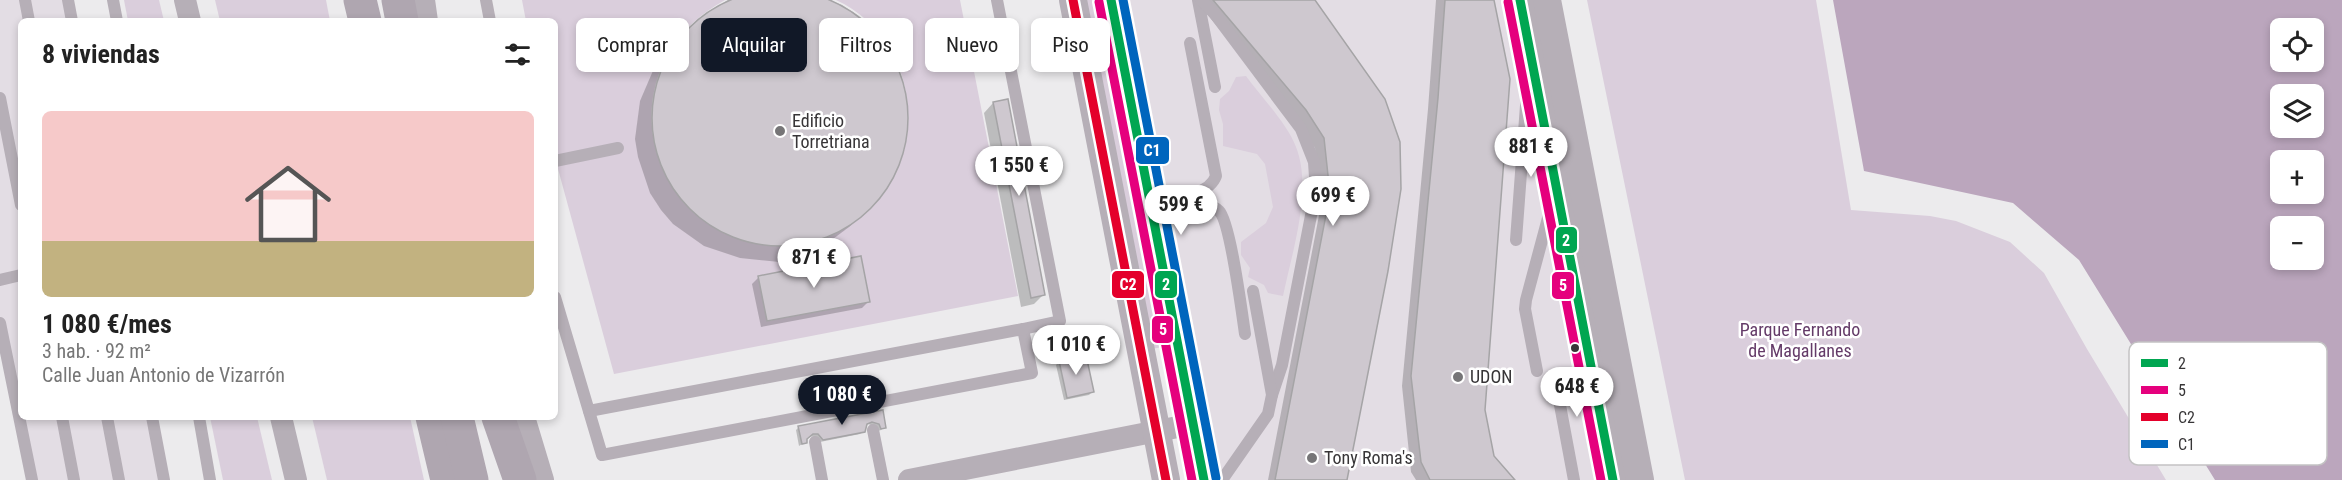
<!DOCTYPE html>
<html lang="es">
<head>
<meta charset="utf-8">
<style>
  :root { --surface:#fff; --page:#f2f2f2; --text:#222; --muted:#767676; --line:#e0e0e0; --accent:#111827 }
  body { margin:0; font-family:"Roboto Condensed",sans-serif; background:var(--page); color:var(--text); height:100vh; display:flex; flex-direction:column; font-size:22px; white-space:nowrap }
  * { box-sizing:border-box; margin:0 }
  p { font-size:20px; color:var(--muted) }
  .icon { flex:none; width:33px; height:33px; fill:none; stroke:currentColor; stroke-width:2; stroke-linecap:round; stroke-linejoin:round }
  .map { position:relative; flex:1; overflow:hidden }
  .side { position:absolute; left:18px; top:18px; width:540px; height:402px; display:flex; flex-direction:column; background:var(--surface); border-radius:9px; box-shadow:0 3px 9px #0003 }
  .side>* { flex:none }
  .guide { position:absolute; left:576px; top:18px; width:570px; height:54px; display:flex; gap:12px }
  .fabs { position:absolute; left:2270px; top:18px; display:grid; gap:12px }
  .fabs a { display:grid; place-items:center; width:54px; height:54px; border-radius:9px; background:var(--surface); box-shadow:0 3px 9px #0003; font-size:30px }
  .price { position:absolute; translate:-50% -51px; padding:0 14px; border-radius:21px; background:#fff; color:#222; font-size:20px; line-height:39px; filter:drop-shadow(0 2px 3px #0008) }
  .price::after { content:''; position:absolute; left:50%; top:36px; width:18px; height:14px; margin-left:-9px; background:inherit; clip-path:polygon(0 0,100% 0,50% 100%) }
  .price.on { background:var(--accent); color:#fff }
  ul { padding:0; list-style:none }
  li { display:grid; align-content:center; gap:12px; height:318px; padding:0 24px }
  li+li { border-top:2px solid var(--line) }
  li span { display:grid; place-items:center; height:186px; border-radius:9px; color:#555 }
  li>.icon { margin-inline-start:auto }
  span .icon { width:108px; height:108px; fill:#fffc; stroke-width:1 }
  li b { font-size:26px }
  h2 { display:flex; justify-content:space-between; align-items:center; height:72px; padding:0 24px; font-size:26px }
  .pill { padding:0 21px; border-radius:9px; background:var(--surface); box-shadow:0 3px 9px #0003; font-size:21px; line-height:54px }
  .pill.on { background:var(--accent); color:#fff }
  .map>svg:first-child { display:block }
  .built { fill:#e3dde4 }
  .green { fill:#dacedc }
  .water { fill:#bba6bd; fill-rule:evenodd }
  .shadow { fill:#0003 }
  .building { fill:#cec8cf; stroke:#a5a4a6; stroke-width:1.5 }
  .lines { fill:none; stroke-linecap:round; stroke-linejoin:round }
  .service { stroke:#b6afb7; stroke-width:12 }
  .minor { stroke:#b6afb7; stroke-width:22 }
  .tertiary { stroke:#b6afb7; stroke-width:28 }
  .primary { stroke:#afa6b0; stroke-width:33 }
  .bus-1-casing { stroke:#fff; stroke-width:14 }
  .bus-2-casing { stroke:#fff; stroke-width:14 }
  .bus-3-casing { stroke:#fff; stroke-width:14 }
  .bus-4-casing { stroke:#fff; stroke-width:14 }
  .bus-1 { stroke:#00a651; stroke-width:9 }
  .bus-2 { stroke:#e5007d; stroke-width:9 }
  .bus-3 { stroke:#e4002b; stroke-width:9 }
  .bus-4 { stroke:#0065bd; stroke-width:9 }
  .poi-dot { fill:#767577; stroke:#fff; stroke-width:2 }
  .bus-dot { fill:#373537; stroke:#fff; stroke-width:2 }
  .labels { text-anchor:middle; stroke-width:5; stroke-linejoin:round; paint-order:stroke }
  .poi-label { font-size:18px; fill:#373537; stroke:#fff; text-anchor:start }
  .park-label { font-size:18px; fill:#643b68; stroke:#fff }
  .key { fill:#fff; stroke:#c3c2c3; stroke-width:1.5 }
  .key-label { font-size:16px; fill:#373537 }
  .line-badge { stroke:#fff; stroke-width:2 }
  .badge-label { font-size:16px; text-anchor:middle; font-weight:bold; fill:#fff }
</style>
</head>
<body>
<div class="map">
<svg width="2342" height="480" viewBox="0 0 2342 480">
  <rect width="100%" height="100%" fill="#ecebed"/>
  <!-- built -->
  <g class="built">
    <path d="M 0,0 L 69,0 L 74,21 L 21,21 L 21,417 L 151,417 L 164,480 L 33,480 L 0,316 Z"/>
    <path d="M 1121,0 L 1511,0 L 1603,480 L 1214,480 Z"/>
  </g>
  <!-- green -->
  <g class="green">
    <path d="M 124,0 L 159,0 L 164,21 L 128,21 Z"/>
    <path d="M 215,0 L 326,0 L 330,21 L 220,21 Z"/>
    <path d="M 522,0 L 725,0 C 596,71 648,252 795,243 L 800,268 L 758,276 L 767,321 L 870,301 L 861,256 L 819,264 L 814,240 C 833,233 850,225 866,212 C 934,153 917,37 836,0 L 960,0 L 1018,296 L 614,374 L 555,158 L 555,21 L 526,21 Z"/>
    <path d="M 1083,0 L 1102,0 L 1169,346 L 1151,349 Z"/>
    <path d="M 1587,0 L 1816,0 L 1851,210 L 1930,216 L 1956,221 L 2010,242 L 2044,273 L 2087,349 L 2166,480 L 1685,480 Z"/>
    <path d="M 1246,76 C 1261,97 1287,123 1296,147 C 1313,190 1292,252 1283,296 L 1268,293 L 1264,285 L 1248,277 L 1250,268 L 1241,255 L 1241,242 L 1266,223 L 1273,207 L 1265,164 L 1257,154 L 1223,146 L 1223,124 L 1219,110 L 1220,99 L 1229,91 L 1236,77 Z"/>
    <path d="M 210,417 L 257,417 L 272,480 L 223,480 Z"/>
    <path d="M 312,417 L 410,417 L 424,480 L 327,480 Z"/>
  </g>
  <!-- water -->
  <path class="water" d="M 1833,0 L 2342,0 L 2342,480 L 2215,480 L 2079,260 L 2013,203 L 1864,171 ZM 2280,28 L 2313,28 L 2313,62 L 2280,62 ZM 2280,94 L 2313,94 L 2313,128 L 2280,128 ZM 2280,160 L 2313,160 L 2313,194 L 2280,194 ZM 2280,226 L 2313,226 L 2313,260 L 2280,260 Z"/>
  <!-- shadow -->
  <g class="shadow">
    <path d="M 728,0 L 829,0 L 842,5 L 859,16 L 874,29 L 896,62 L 903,81 L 907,101 L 908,121 L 905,141 L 891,178 L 866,210 L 849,227 L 833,239 L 789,263 L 740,258 L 704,246 L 673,224 L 661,210 L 650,193 L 638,157 L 635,139 L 640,101 L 655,66 L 697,20 Z"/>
    <path d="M 1195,0 L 1314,0 L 1384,99 L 1344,480 L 1268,480 L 1321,205 L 1315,148 L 1296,120 Z"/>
    <path d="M 1436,0 L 1493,0 L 1483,411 L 1492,457 L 1513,480 L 1416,480 L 1411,472 L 1402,386 L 1428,109 Z"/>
    <path d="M 993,103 L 1044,294 L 1034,304 L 1021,307 L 984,113 Z"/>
    <path d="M 759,277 L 869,301 L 862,308 L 761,327 L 752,284 Z"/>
    <path d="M 1059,362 L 1092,392 L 1089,395 L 1064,400 L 1056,365 Z"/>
    <path d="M 882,412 L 884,427 L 881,430 L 878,431 L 876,427 L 868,424 L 860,434 L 820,442 L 815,437 L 808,436 L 805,442 L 799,446 L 796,430 L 799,427 Z"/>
  </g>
  <!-- building -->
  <g class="building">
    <circle cx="780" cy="118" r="128"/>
    <path d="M 1213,0 L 1315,0 L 1385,99 L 1400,142 L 1401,189 L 1388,271 L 1347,480 L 1275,480 L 1330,194 L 1324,138 L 1306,110 Z"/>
    <path d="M 1445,0 L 1494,0 L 1510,79 L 1485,410 L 1494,456 L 1515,480 L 1430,480 L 1421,462 L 1411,376 L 1438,98 Z"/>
    <path d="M 1008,99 L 1045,295 L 1031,298 L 993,102 Z"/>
    <path d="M 861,256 L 870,302 L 767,321 L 758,276 Z"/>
    <path d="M 1086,355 L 1094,392 L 1067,398 L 1059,361 Z"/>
    <path d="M 883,410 L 886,428 L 881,429 L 879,424 L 872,422 L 867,424 L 865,432 L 823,440 L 818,434 L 813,434 L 807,439 L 807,443 L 802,444 L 798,426 Z"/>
  </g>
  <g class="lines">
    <!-- service -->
    <g class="service">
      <path d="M 25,0 L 29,21"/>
      <path d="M 68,0 L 72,21"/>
      <path d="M 113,0 L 117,21"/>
      <path d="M 486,0 L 490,21"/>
      <path d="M 1198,0 L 1215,87"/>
      <path d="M 1201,0 L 1214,13 L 1301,129 L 1314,162 L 1315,177 L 1314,200 L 1282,365 L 1272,395"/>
      <path d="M 0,98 L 21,205"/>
      <path d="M 555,161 L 618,148"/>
      <path d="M 1149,180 C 1155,185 1162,191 1170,194 C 1185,198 1210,192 1216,176 L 1190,43"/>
      <path d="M 1160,232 C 1165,220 1175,212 1188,209 C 1198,207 1210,202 1219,211 C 1230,221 1242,313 1245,334"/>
      <path d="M 1516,240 L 1527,92"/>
      <path d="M 0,280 L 21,275"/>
      <path d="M 555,297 L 602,455 L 1032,373 L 1023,329 L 1060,321 L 997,0"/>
      <path d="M 0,323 L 32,480"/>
      <path d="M 1537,371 L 1525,309 L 1526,300 L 1552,203"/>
      <path d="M 1557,389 L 1574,480"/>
      <path d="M 589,411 L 1023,329"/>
      <path d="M 62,417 L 74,480"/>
      <path d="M 107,417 L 119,480"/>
      <path d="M 152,417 L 164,480"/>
      <path d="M 199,417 L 210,480"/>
      <path d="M 873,430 L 883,480"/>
      <path d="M 815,442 L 822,480"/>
      <path d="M 1222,480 L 1268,414 L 1272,395 L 1253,291"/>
    </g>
    <!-- minor -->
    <g class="minor">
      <path d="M 185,0 L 190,21"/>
      <path d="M 424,0 L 427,21"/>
      <path d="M 281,417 L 296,480"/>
      <path d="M 524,417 L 543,480"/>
      <path d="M 909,480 L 1193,424"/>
    </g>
    <!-- tertiary -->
    <g class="tertiary">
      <path d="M 1073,0 L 1166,480"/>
      <path d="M 1111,0 L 1204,480"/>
      <path d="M 1520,0 L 1613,480"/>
      <path d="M 1547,0 L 1640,480"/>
    </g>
    <!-- primary -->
    <g class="primary">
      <path d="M 360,0 L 365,21"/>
      <path d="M 398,0 L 402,21"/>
      <path d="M 432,417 L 447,480"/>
      <path d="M 457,417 L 472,480"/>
      <path d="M 498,417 L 520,480"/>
    </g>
    <defs>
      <g id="bus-1">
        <path d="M 1111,0 L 1204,480"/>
        <path d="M 1520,0 L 1613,480"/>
      </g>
      <g id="bus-2">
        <path d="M 1099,2 L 1192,480"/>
        <path d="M 1508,2 L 1601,480"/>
      </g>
      <path id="bus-3" d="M 1073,0 L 1166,480"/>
      <path id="bus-4" d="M 1123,0 L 1216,478"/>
    </defs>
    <!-- bus-1 casing -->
    <use href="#bus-1" class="bus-1-casing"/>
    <!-- bus-2 casing -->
    <use href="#bus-2" class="bus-2-casing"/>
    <!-- bus-3 casing -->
    <use href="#bus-3" class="bus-3-casing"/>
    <!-- bus-4 casing -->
    <use href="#bus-4" class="bus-4-casing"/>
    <!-- bus-1 -->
    <use href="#bus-1" class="bus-1"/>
    <!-- bus-2 -->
    <use href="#bus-2" class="bus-2"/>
    <!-- bus-3 -->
    <use href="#bus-3" class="bus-3"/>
    <!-- bus-4 -->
    <use href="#bus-4" class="bus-4"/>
  </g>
  <!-- markers -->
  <g class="poi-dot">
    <circle cx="780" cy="131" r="6"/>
    <circle cx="1458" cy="377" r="6"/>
    <circle cx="1312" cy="458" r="6"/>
  </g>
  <circle class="bus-dot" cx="1575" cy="348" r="5"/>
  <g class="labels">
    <!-- poi labels -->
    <g class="poi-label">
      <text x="792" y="127">Edificio<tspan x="792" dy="21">Torretriana</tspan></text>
      <text x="1470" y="383">UDON</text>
      <text x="1324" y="464">Tony Roma's</text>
    </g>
    <!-- park labels -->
    <g class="park-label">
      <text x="1800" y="336">Parque Fernando<tspan x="1800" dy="21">de Magallanes</tspan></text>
    </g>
  </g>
  <!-- legend -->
  <rect x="2129" y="342" width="198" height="123" rx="9" class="key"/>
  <rect x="2141" y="359" width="27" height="8" fill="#00a651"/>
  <rect x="2141" y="386" width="27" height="8" fill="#e5007d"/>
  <rect x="2141" y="413" width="27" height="8" fill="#e4002b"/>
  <rect x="2141" y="440" width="27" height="8" fill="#0065bd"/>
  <g class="key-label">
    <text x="2178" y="369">2</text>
    <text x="2178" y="396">5</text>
    <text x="2178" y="423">C2</text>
    <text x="2178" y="450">C1</text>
  </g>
  <g class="line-badge">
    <rect x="1135" y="136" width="35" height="29" rx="6" fill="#0065bd"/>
    <rect x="1555" y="226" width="23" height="28" rx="6" fill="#00a651"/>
    <rect x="1111" y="270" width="34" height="29" rx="6" fill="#e4002b"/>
    <rect x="1154" y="270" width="24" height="29" rx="6" fill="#00a651"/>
    <rect x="1551" y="271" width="24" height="29" rx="6" fill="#e5007d"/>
    <rect x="1151" y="315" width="23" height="29" rx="6" fill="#e5007d"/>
  </g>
  <g class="badge-label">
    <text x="1152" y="156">C1</text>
    <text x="1566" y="246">2</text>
    <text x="1128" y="290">C2</text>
    <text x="1166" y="290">2</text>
    <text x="1563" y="291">5</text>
    <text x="1163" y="335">5</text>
  </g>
</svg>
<div class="fabs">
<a><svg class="icon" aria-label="locate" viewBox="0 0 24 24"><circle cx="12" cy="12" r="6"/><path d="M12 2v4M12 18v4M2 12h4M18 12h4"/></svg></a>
<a><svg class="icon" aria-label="layers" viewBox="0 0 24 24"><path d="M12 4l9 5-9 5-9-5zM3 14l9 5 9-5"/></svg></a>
<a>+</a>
<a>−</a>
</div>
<b class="price" style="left:1531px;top:178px">881 €</b>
<b class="price" style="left:1019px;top:197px">1 550 €</b>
<b class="price" style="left:1333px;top:227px">699 €</b>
<b class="price" style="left:1181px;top:236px">599 €</b>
<b class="price" style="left:814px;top:289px">871 €</b>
<b class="price" style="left:1076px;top:376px">1 010 €</b>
<b class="price" style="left:1577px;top:418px">648 €</b>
<b class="price on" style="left:842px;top:426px">1 080 €</b>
<div class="guide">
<a class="pill">Comprar</a>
<a class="pill on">Alquilar</a>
<a class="pill">Filtros</a>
<a class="pill">Nuevo</a>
<a class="pill">Piso</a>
</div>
<section class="side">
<h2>8 viviendas<svg class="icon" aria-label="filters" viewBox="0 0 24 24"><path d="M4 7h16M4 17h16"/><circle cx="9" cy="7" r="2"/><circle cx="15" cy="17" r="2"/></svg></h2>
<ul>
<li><span style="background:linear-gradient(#f6c9c9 70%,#c2b280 0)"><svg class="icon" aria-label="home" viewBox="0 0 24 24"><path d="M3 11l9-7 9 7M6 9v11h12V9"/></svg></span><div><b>1 080 €/mes</b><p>3 hab. · 92 m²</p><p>Calle Juan Antonio de Vizarrón</p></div></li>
</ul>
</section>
</div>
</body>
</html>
